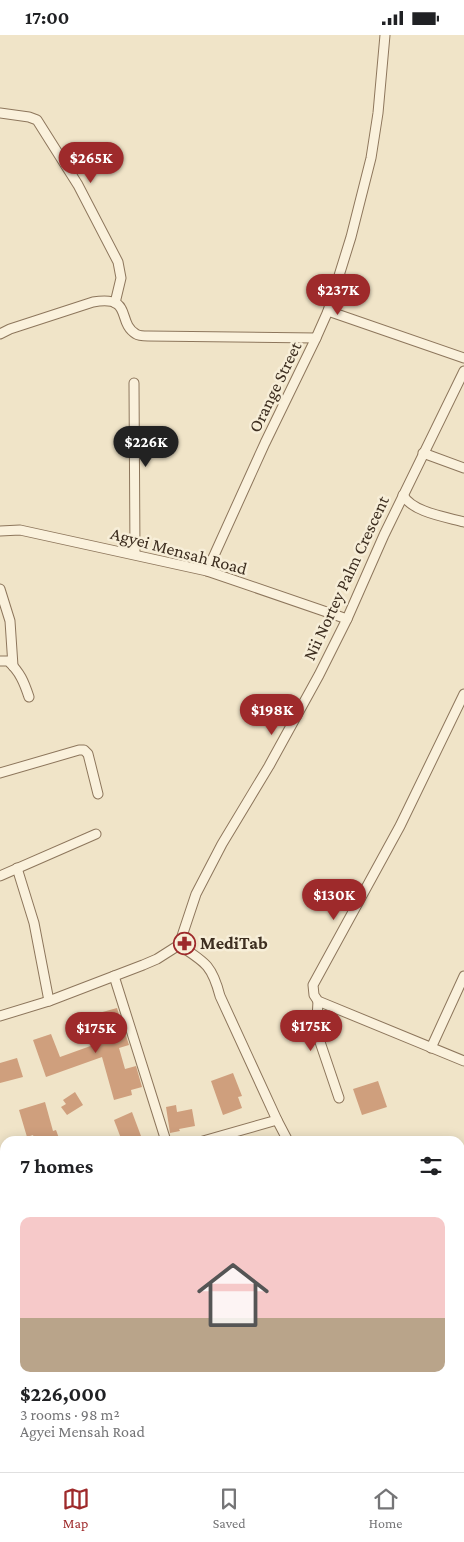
<!DOCTYPE html>
<html lang="en">
<head>
<meta charset="utf-8">
<style>
  :root { --surface:#fff; --page:#f6f6f6; --text:#202124; --muted:#757577; --line:#e0e0e0; --accent:#9e2a2b }
  body { margin:0; font-family:"Crimson Pro",serif; background:var(--page); color:var(--text); height:100vh; display:flex; flex-direction:column; font-size:19px; white-space:nowrap }
  * { box-sizing:border-box; margin:0 }
  p { font-size:16px; color:var(--muted) }
  .icon { flex:none; width:28px; height:28px; fill:none; stroke:currentColor; stroke-width:2; stroke-linecap:round; stroke-linejoin:round }
  .map { position:relative; flex:1; overflow:hidden }
  .side { position:absolute; left:0px; top:1101px; width:465px; height:336px; display:flex; flex-direction:column; background:var(--surface); border-radius:15px 15px 0 0; box-shadow:0 2px 12px #0003 }
  .side>* { flex:none }
  .price { position:absolute; translate:-50% -42px; padding:0 11px; border-radius:18px; background:var(--accent); color:#fff; font-size:16px; line-height:32px; filter:drop-shadow(0 1px 2px #0008) }
  .price::after { content:''; position:absolute; left:50%; top:30px; width:15px; height:11px; margin-left:-8px; background:inherit; clip-path:polygon(0 0,100% 0,50% 100%) }
  .price.active { background:#222; color:#fff }
  ul { padding:0; list-style:none }
  li { display:grid; align-content:center; gap:10px; height:265px; padding:0 20px }
  li span { display:grid; place-items:center; height:155px; border-radius:10px; color:#555 }
  li>.icon { margin-inline-start:auto }
  span .icon { width:90px; height:90px; fill:#fffc; stroke-width:1 }
  li b { font-size:21px }
  h2 { display:flex; justify-content:space-between; align-items:center; height:60px; padding:0 20px; font-size:21px }
  .status { display:flex; justify-content:space-between; align-items:center; height:35px; padding:0 25px; background:var(--surface); direction:ltr }
  .status svg { height:14px; fill:currentColor }
  .tab-bar { display:flex; justify-content:space-around; align-items:center; height:70px; border-top:1px solid var(--line); background:var(--surface); font-size:14px; color:var(--muted) }
  .tab-bar a { display:grid; justify-items:center; gap:2px }
  .tab-bar .active { color:var(--accent) }
  .map>svg:first-child { display:block }
  .lines { fill:none; stroke-linecap:round; stroke-linejoin:round }
  .stream { stroke:#6f938a; stroke-width:3 }
  .building { fill:#cf9f7d }
  .minor-casing { stroke:#8d765c; stroke-width:11 }
  .minor { stroke:#faf1dc; stroke-width:9 }
  .labels { text-anchor:middle; stroke-width:5; stroke-linejoin:round; paint-order:stroke }
  .street-label { font-size:18px; fill:#3d2e20; stroke:#f7eed8 }
  .poi-label { font-size:18px; font-weight:bold; fill:#3d2e20; stroke:#f7eed8; text-anchor:start }
</style>
</head>
<body>
<div class="status"><b>17:00</b><svg viewBox="0 0 49 12"><path d="M0 12V9h3v3zM5 12V6h3v6zM10 12V3h3v9zM15 12V0h3v12zM26 1h20v11H26zM47 4h2v5h-2z"/></svg></div>
<div class="map">
<svg width="464" height="1437" viewBox="0 0 464 1437">
  <rect width="100%" height="100%" fill="#f0e4c8"/>
  <g class="lines">
    <!-- stream -->
    <g class="stream">
      <path d="M 460,1162 L 464,1161"/>
      <path d="M 0,1384 L 5,1381"/>
    </g>
  </g>
  <!-- building -->
  <g class="building">
    <path d="M 117,973 L 129,1010 L 119,1013 L 125,1034 L 136,1031 L 142,1052 L 131,1055 L 132,1060 L 114,1065 L 102,1022 L 46,1042 L 33,1005 L 51,999 L 60,1022 L 96,1009 L 88,981 Z"/>
    <path d="M 17,1023 L 23,1042 L 0,1048 L 0,1028 Z"/>
    <path d="M 233,1038 L 242,1061 L 238,1062 L 242,1073 L 223,1080 L 211,1046 Z"/>
    <path d="M 378,1046 L 387,1072 L 362,1080 L 353,1054 Z"/>
    <path d="M 75,1057 L 83,1070 L 67,1080 L 61,1072 L 66,1069 L 63,1065 Z"/>
    <path d="M 45,1067 L 53,1096 L 56,1095 L 60,1106 L 35,1106 L 33,1100 L 27,1102 L 19,1075 Z"/>
    <path d="M 176,1070 L 177,1077 L 192,1074 L 195,1091 L 179,1094 L 180,1096 L 170,1098 L 166,1072 Z"/>
    <path d="M 132,1077 L 141,1101 L 128,1106 L 122,1106 L 114,1085 Z"/>
  </g>
  <g class="lines">
    <defs>
      <g id="minor">
        <path d="M 0,78 L 29,82 L 37,85 L 78,150 L 118,227 L 121,243 L 115,268"/>
        <path d="M 328,276 L 464,323"/>
        <path d="M 0,299 L 10,294 L 93,267 C 134,260 116,287 136,299 C 139,301 144,301 148,301 L 316,303"/>
        <path d="M 134,348 L 135,519"/>
        <path d="M 423,418 L 464,433"/>
        <path d="M 403,460 C 412,477 446,482 464,487"/>
        <path d="M 0,496 L 20,495 L 207,536 L 347,584"/>
        <path d="M 207,536 L 265,408 L 316,303 L 328,276 L 351,202 L 371,123 L 378,78 L 385,0"/>
        <path d="M 0,554 L 10,586 L 13,631"/>
        <path d="M 0,626 L 8,626 C 20,637 24,647 29,662"/>
        <path d="M 464,659 L 400,791 L 313,950 L 314,960 L 318,966 L 464,1026"/>
        <path d="M 0,738 L 79,715 L 84,715 L 88,719 L 98,759"/>
        <path d="M 17,833 L 34,888 L 49,966"/>
        <path d="M 0,841 L 96,799"/>
        <path d="M 179,910 C 205,927 212,930 220,961 L 277,1085 L 203,1106"/>
        <path d="M 114,941 L 166,1106"/>
        <path d="M 318,966 L 317,985 L 319,1004 L 339,1063"/>
        <path d="M 0,981 L 49,966 L 143,930 L 157,924 L 179,910 L 196,859 L 222,809 L 269,731 L 319,640 L 347,584 L 384,500 L 464,336"/>
        <path d="M 431,1013 L 464,941"/>
        <path d="M 277,1085 L 288,1106"/>
        <path d="M 0,1208 L 5,1215"/>
        <path d="M 460,1305 L 464,1303"/>
        <path d="M 0,1319 L 5,1318"/>
        <path d="M 460,1416 L 464,1414"/>
        <path d="M 449,1432 L 451,1437"/>
        <path d="M 169,1437 L 174,1432"/>
      </g>
    </defs>
    <!-- minor casing -->
    <use href="#minor" class="minor-casing"/>
    <!-- minor -->
    <use href="#minor" class="minor"/>
  </g>
  <!-- icons -->
  <defs>
    <symbol id="pharmacy-ring" viewBox="-11 -11 22 22"><circle r="9.5" fill="#f7eed8" stroke="#9e2a2b" stroke-width="1.5"/><path d="M-2-6h4v4h4v4h-4v4h-4v-4h-4v-4h4Z" fill="#9e2a2b"/></symbol>
  </defs>
  <g fill-rule="evenodd">
    <use href="#pharmacy-ring" x="172" y="896" width="25" height="25"/>
  </g>
  <g class="labels">
    <!-- street labels -->
    <g class="street-label">
      <text transform="translate(275 352) rotate(-64)" y="6">Orange Street</text>
      <text transform="translate(179 516) rotate(15)" y="6">Agyei Mensah Road</text>
      <text transform="translate(346 543) rotate(-65)" y="6">Nii Nortey Palm Crescent</text>
    </g>
    <!-- poi labels -->
    <g class="poi-label">
      <text x="200" y="914">MediTab</text>
    </g>
  </g>
</svg>
<b class="price" style="left:91px;top:149px">$265K</b>
<b class="price" style="left:338px;top:281px">$237K</b>
<b class="price active" style="left:146px;top:433px">$226K</b>
<b class="price" style="left:272px;top:701px">$198K</b>
<b class="price" style="left:334px;top:886px">$130K</b>
<b class="price" style="left:311px;top:1017px">$175K</b>
<b class="price" style="left:96px;top:1019px">$175K</b>
<section class="side">
<h2>7 homes<svg class="icon" aria-label="filters" viewBox="0 0 24 24"><path d="M4 7h16M4 17h16"/><circle cx="9" cy="7" r="2"/><circle cx="15" cy="17" r="2"/></svg></h2>
<ul>
<li><span style="background:linear-gradient(#f6c9c9 65%,#b9a48a 0)"><svg class="icon" aria-label="home" viewBox="0 0 24 24"><path d="M3 11l9-7 9 7M6 9v11h12V9"/></svg></span><div><b>$226,000</b><p>3 rooms · 98 m²</p><p>Agyei Mensah Road</p></div></li>
</ul>
</section>
</div>
<nav class="tab-bar">
<a class="active"><svg class="icon" aria-label="map" viewBox="0 0 24 24"><path d="M3 6l6-2 6 2 6-2v14l-6 2-6-2-6 2zM9 4v14M15 6v14"/></svg>Map</a>
<a><svg class="icon" aria-label="saved" viewBox="0 0 24 24"><path d="M7 4h10v16l-5-4-5 4z"/></svg>Saved</a>
<a><svg class="icon" aria-label="home" viewBox="0 0 24 24"><path d="M3 11l9-7 9 7M6 9v11h12V9"/></svg>Home</a>
</nav>
</body>
</html>
